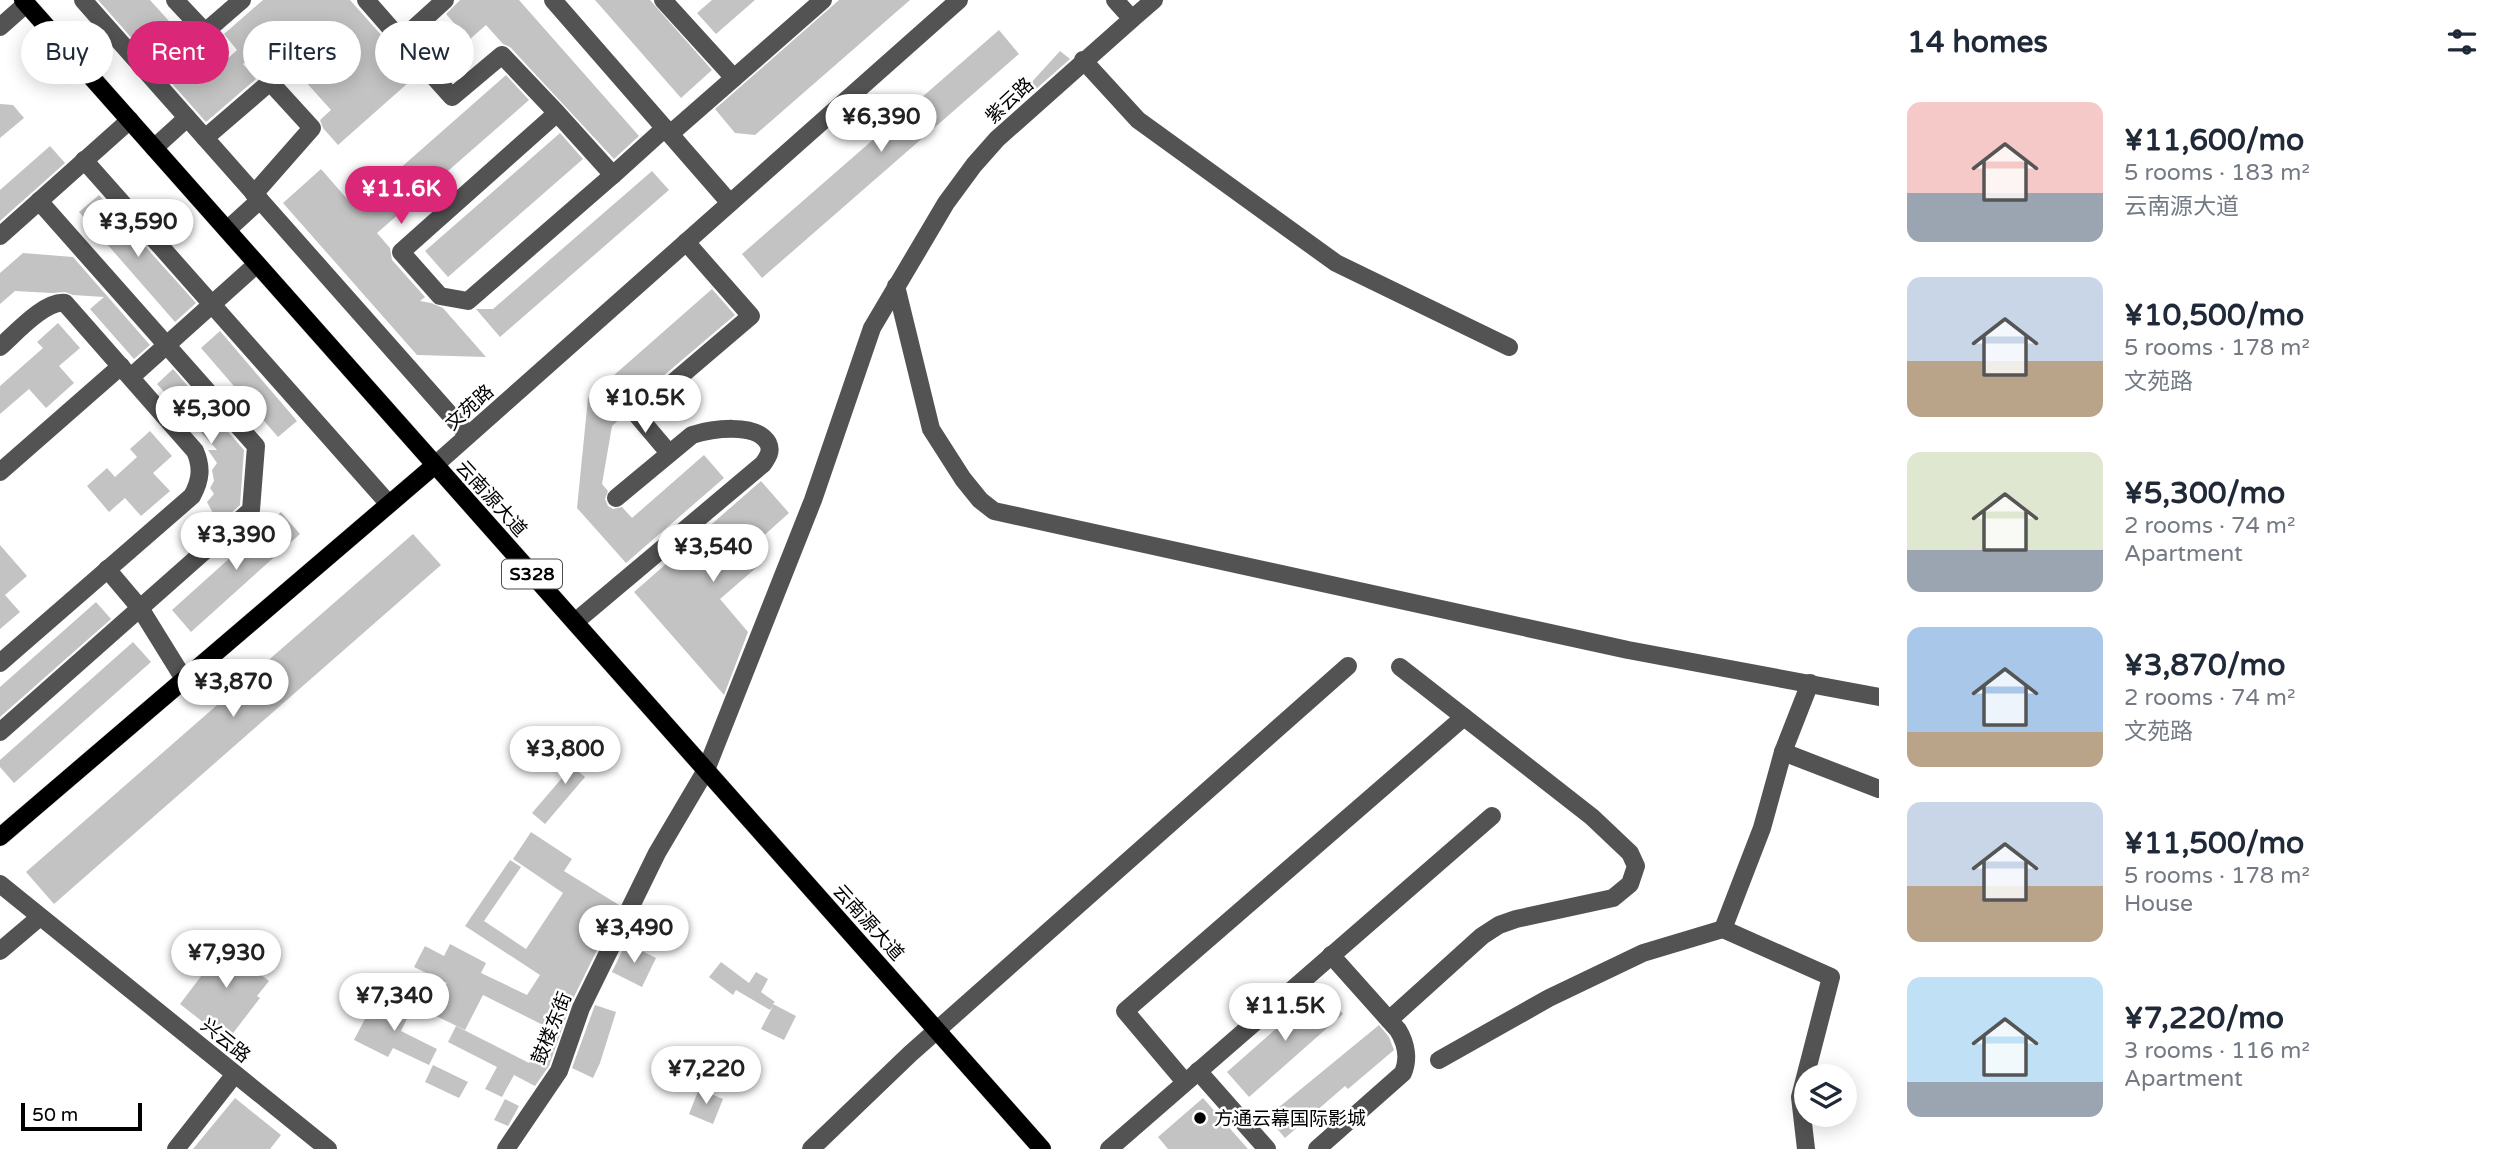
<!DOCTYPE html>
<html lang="en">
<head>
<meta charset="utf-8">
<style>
  :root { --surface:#fff; --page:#f2f2f3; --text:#1f2937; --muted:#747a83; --accent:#db2777 }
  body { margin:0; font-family:"Varela Round","Noto Sans SC",sans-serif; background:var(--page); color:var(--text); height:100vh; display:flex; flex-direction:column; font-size:26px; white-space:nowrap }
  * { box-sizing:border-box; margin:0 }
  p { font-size:23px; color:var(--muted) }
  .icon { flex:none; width:38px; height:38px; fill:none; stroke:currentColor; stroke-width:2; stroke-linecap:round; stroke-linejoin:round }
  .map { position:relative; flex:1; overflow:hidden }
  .sheet { display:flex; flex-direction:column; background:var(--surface); width:630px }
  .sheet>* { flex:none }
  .guide { position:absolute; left:21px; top:21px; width:665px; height:63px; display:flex; gap:14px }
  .controls { position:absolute; left:1794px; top:1064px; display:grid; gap:14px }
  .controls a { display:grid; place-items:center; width:63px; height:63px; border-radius:50%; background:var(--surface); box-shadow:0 4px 18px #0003; font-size:35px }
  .scale { position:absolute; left:21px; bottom:18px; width:121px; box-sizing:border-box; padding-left:7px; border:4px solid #000; border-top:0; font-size:19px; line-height:24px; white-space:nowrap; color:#000; -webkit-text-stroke:5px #fff; paint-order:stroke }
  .price { position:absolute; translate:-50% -60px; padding:0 16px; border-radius:24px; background:#fff; color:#222; font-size:23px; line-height:46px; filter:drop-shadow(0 2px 4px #0008) }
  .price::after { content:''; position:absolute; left:50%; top:42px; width:21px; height:16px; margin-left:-10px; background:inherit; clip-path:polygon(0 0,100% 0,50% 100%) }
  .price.selected { background:var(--accent); color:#fff }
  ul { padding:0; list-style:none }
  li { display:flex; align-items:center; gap:21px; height:175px; padding:0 28px }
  li span { display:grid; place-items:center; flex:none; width:196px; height:140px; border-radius:14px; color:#555 }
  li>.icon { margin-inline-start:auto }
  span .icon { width:84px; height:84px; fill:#fffc; stroke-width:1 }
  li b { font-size:30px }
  h2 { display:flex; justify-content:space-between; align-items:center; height:84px; padding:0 28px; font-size:30px }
  .tag { padding:0 24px; border-radius:32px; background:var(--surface); box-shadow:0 4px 18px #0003; font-size:24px; line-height:63px }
  .tag.selected { background:var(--accent); color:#fff }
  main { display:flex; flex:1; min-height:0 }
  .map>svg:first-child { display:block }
  .building { fill:#c3c3c3 }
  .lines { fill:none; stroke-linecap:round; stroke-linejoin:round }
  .major-casing { stroke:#dbdbdb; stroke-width:19 }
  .minor { stroke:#535353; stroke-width:18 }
  .major { stroke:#000; stroke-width:18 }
  .poi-dot { fill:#000; stroke:#fff; stroke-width:2.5 }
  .labels { text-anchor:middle; stroke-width:5; stroke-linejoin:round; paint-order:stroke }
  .shield { fill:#fff; stroke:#4c4c4c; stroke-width:2 }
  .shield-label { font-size:18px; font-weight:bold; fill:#000 }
  .street-label { font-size:19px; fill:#000; stroke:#fff }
  .poi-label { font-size:19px; fill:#000; stroke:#fff; text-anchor:start }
</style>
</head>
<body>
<main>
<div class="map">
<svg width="1879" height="1149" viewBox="0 0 1879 1149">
  <rect width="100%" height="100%" fill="#fff"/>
  <!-- building -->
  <g class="building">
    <path d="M 98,0 L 150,0 L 214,71 L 237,50 L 224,34 L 263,0 L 350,0 L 417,75 L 338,145 L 323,128 L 320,120 L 331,110 L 269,41 L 243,64 L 256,79 L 206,122 Z"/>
    <path d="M 460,0 L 519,0 L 639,136 L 614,159 L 510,47 L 503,44 L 486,25 L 469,40 L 446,14 Z"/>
    <path d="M 595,0 L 650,0 L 712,70 L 681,98 Z"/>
    <path d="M 712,0 L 755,0 L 716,34 L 697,13 Z"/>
    <path d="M 839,0 L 910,0 L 755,135 L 735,133 L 715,109 Z"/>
    <path d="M 999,30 L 1019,54 L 762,278 L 742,254 Z"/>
    <path d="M 1060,51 L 1070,59 L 1036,89 L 1030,84 Z"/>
    <path d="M 506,75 L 529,100 L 377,233 L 390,248 L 392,260 L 425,297 L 420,301 L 431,303 L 443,308 L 486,357 L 417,355 L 283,203 L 321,169 L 355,208 Z"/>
    <path d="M 0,104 L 13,105 L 24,118 L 0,138 Z"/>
    <path d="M 560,133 L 583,159 L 448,277 L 425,251 Z"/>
    <path d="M 50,146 L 65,163 L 0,221 L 0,190 Z"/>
    <path d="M 652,171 L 669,190 L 500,337 L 476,309 L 493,309 Z"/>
    <path d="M 99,195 L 196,303 L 175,322 L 79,212 Z"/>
    <path d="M 23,253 L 73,257 L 150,345 L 134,359 L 90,309 L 104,297 L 73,295 L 65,292 L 52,293 L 15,291 L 0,304 L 0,273 Z"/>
    <path d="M 712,289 L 735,315 L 629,405 L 625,414 L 612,426 L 602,484 L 608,491 L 605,499 L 608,506 L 613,509 L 622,507 L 632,518 L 704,455 L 724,478 L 626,563 L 577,508 L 588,398 Z"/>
    <path d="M 58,323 L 80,348 L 59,366 L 74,383 L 46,408 L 29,389 L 0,414 L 0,386 L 43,348 L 37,342 Z"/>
    <path d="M 220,331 L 297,421 L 278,437 L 201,348 Z"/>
    <path d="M 173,369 L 244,450 L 240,505 L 221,522 L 216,519 L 207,502 L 214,494 L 210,488 L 214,481 L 212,470 L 217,463 L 208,450 L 217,450 L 157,384 Z"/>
    <path d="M 150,431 L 172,456 L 153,473 L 170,491 L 141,516 L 125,498 L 109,512 L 87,486 L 107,468 L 115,477 L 137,457 L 130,449 Z"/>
    <path d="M 761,481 L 789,513 L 760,539 L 767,547 L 758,555 L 764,561 L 720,599 L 748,632 L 724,695 L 634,592 Z"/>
    <path d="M 281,512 L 300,534 L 191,632 L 172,610 Z"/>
    <path d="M 413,534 L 441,565 L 54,904 L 26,872 Z"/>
    <path d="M 0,545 L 27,576 L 5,595 L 20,612 L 0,629 Z"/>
    <path d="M 96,602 L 111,619 L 0,717 L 0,687 Z"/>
    <path d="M 133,642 L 151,662 L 14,783 L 0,767 L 0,760 Z"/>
    <path d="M 592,743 L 601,753 L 579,772 L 585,777 L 545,824 L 532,813 Z"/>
    <path d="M 531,832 L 572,859 L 564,871 L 619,905 L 571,1003 L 549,1066 L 535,1086 L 514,1075 L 502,1097 L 485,1089 L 497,1067 L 448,1042 L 456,1026 L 529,1063 L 547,1027 L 483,995 L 465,1030 L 432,1014 L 447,983 L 414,967 L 425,946 L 444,956 L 450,944 L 486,963 L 481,973 L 527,995 L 540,975 L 465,926 L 510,860 L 521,867 L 484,921 L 526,949 L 563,893 L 513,859 Z"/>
    <path d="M 233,934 L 252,950 L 243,961 L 269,981 L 257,996 L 260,998 L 227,1041 L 180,1004 Z"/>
    <path d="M 626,943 L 656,958 L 642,987 L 612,972 Z"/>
    <path d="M 721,962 L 749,983 L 756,972 L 768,979 L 761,992 L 775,1002 L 773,1004 L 796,1016 L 784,1040 L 761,1029 L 773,1006 L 770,1010 L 736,990 L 733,995 L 709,977 Z"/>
    <path d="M 1321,989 L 1343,1014 L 1249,1097 L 1227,1072 Z"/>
    <path d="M 401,992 L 416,1000 L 401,1031 L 437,1049 L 429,1065 L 393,1048 L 388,1057 L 354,1040 L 369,1011 L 387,1020 Z"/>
    <path d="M 595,1005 L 616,1012 L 600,1063 L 593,1078 L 572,1068 Z"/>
    <path d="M 1379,1025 L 1389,1037 L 1394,1050 L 1348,1089 L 1345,1086 L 1285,1138 L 1267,1117 Z"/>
    <path d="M 744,1056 L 760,1072 L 742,1090 L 726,1073 Z"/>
    <path d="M 433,1065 L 468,1082 L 459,1098 L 425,1082 Z"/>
    <path d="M 699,1089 L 723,1099 L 713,1124 L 689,1114 Z"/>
    <path d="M 235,1098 L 281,1135 L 270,1149 L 193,1149 Z"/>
    <path d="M 1203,1098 L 1248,1149 L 1168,1149 L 1158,1137 Z"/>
    <path d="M 505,1099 L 519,1106 L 508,1126 L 494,1120 Z"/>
  </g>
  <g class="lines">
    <defs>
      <g id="major">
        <path d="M 23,0 L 1042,1149"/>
        <path d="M 0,837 L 435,465"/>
      </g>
    </defs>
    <!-- major casing -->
    <use href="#major" class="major-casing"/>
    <!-- minor -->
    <g class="minor">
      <path d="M 83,0 L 468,435"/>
      <path d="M 175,0 L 205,32 L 242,0"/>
      <path d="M 366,0 L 401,40"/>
      <path d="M 445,0 L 401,40 L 452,97 L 502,55 L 557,113 L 401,252 L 440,296 L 468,301 L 613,175 L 557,113"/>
      <path d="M 553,0 L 730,203"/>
      <path d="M 663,0 L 734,78"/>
      <path d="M 1132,19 L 1154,0"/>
      <path d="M 0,27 L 26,4"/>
      <path d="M 1083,60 L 1138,120 L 1336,263 L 1509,347"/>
      <path d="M 670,134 L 823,0"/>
      <path d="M 205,138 L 270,82 L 312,128 L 254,194"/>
      <path d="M 154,148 L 187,118"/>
      <path d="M 84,160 L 388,503"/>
      <path d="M 613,175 L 665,128"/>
      <path d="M 227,230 L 260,200"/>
      <path d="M 0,236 L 130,120"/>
      <path d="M 896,286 L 931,429 L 963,479 L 980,500 L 994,511 L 1628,650 L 1879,697"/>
      <path d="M 0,347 C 15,334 45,300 65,303 L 195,451 C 202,467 201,480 192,496 L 0,663"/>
      <path d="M 131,377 L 257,264"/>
      <path d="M 669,453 L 636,414 L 751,316 L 686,242"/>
      <path d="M 435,465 L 959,0"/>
      <path d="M 0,472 L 121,366"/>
      <path d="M 107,569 L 140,608 L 184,679"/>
      <path d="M 575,622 L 763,464 C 768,457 772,451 768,443 C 756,422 711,429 692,435 L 616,498"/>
      <path d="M 0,732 L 251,510 L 256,446 L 39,201"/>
      <path d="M 1783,752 L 1879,789"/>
      <path d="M 0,884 L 328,1149"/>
      <path d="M 0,951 L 40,917"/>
      <path d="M 1389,1020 L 1482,936 L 1499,925 L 1516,919 L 1613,898 L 1630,884 L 1636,866 L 1630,853 L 1592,817 L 1400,667"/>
      <path d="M 1439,1060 L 1549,998 L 1643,953 L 1723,929"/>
      <path d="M 1198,1071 L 1267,1149"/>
      <path d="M 1185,1082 L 1125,1011 L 1464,717"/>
      <path d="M 176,1149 L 235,1074"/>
      <path d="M 506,1149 L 559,1071 L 581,1008 L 657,853 L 706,770 L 813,500 L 872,328 L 946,203 L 974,165 L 997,139 L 1132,19 L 1115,0"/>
      <path d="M 811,1149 L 910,1054 L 1348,666"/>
      <path d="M 1109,1149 L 1492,816"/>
      <path d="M 1317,1149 L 1403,1073 C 1409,1059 1406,1043 1398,1030 L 1331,955"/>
      <path d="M 1806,1149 L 1800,1097 L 1831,977 L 1723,929 L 1762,828 L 1783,752 L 1810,683"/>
    </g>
    <!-- major -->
    <use href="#major" class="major"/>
  </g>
  <!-- markers -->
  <circle class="poi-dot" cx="1200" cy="1118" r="7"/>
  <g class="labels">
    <!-- shield labels -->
    <rect class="shield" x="502" y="559.5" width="60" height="29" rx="5"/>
    <g class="shield-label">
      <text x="532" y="580">S328</text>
    </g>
    <!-- street labels -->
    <g class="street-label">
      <text transform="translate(1009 100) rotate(-43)" y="7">紫云路</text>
      <text transform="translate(469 407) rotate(-42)" y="7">文苑路</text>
      <text transform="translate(492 498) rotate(48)" y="7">云南源大道</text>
      <text transform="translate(869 922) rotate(48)" y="7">云南源大道</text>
      <text transform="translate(551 1028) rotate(-68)" y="7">鼓楼东街</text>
      <text transform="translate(226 1040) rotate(39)" y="7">兴云路</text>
    </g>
    <!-- poi labels -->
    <g class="poi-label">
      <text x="1214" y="1125">方通云幕国际影城</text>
    </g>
  </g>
</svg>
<div class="controls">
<a><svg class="icon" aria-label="layers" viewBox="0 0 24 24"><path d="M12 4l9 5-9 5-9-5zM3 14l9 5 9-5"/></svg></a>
</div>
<div class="scale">50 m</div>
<b class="price" style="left:881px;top:154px">¥6,390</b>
<b class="price selected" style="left:401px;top:226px">¥11.6K</b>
<b class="price" style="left:138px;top:259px">¥3,590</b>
<b class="price" style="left:645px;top:435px">¥10.5K</b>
<b class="price" style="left:211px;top:446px">¥5,300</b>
<b class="price" style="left:236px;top:572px">¥3,390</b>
<b class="price" style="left:713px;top:584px">¥3,540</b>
<b class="price" style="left:233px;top:719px">¥3,870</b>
<b class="price" style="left:565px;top:786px">¥3,800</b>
<b class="price" style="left:634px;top:965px">¥3,490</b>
<b class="price" style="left:226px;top:990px">¥7,930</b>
<b class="price" style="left:394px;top:1033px">¥7,340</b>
<b class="price" style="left:1285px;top:1043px">¥11.5K</b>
<b class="price" style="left:706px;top:1106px">¥7,220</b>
<div class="guide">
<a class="tag">Buy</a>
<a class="tag selected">Rent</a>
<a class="tag">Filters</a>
<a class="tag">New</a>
</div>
</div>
<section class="sheet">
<h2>14 homes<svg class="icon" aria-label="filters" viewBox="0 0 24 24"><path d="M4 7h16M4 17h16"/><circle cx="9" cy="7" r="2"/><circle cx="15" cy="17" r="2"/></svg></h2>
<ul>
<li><span style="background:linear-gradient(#f6c9c9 65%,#9aa5b1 0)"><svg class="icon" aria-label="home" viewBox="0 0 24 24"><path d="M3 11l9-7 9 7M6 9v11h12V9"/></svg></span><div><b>¥11,600/mo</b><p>5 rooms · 183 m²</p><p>云南源大道</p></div></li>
<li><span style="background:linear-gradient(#c9d6e8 60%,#b9a48a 0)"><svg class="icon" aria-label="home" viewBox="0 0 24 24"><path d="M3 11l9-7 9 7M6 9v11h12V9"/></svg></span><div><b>¥10,500/mo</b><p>5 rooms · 178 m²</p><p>文苑路</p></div></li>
<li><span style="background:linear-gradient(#dfe7d0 70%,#9aa5b1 0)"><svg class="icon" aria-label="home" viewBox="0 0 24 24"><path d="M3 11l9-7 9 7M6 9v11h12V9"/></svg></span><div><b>¥5,300/mo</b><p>2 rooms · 74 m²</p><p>Apartment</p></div></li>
<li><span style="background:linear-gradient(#a9c7e8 75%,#b9a48a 0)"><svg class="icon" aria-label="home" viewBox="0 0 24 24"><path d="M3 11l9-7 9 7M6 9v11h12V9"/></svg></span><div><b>¥3,870/mo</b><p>2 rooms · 74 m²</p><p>文苑路</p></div></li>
<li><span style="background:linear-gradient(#c9d6e8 60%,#b9a48a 0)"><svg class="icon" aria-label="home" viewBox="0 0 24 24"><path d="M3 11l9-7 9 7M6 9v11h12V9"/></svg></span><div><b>¥11,500/mo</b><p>5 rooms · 178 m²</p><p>House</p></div></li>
<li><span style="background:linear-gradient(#bfe0f5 75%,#9aa5b1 0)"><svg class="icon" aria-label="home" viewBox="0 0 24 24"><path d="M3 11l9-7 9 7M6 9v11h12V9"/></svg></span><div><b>¥7,220/mo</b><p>3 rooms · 116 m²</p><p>Apartment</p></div></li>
</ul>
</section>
</main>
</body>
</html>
